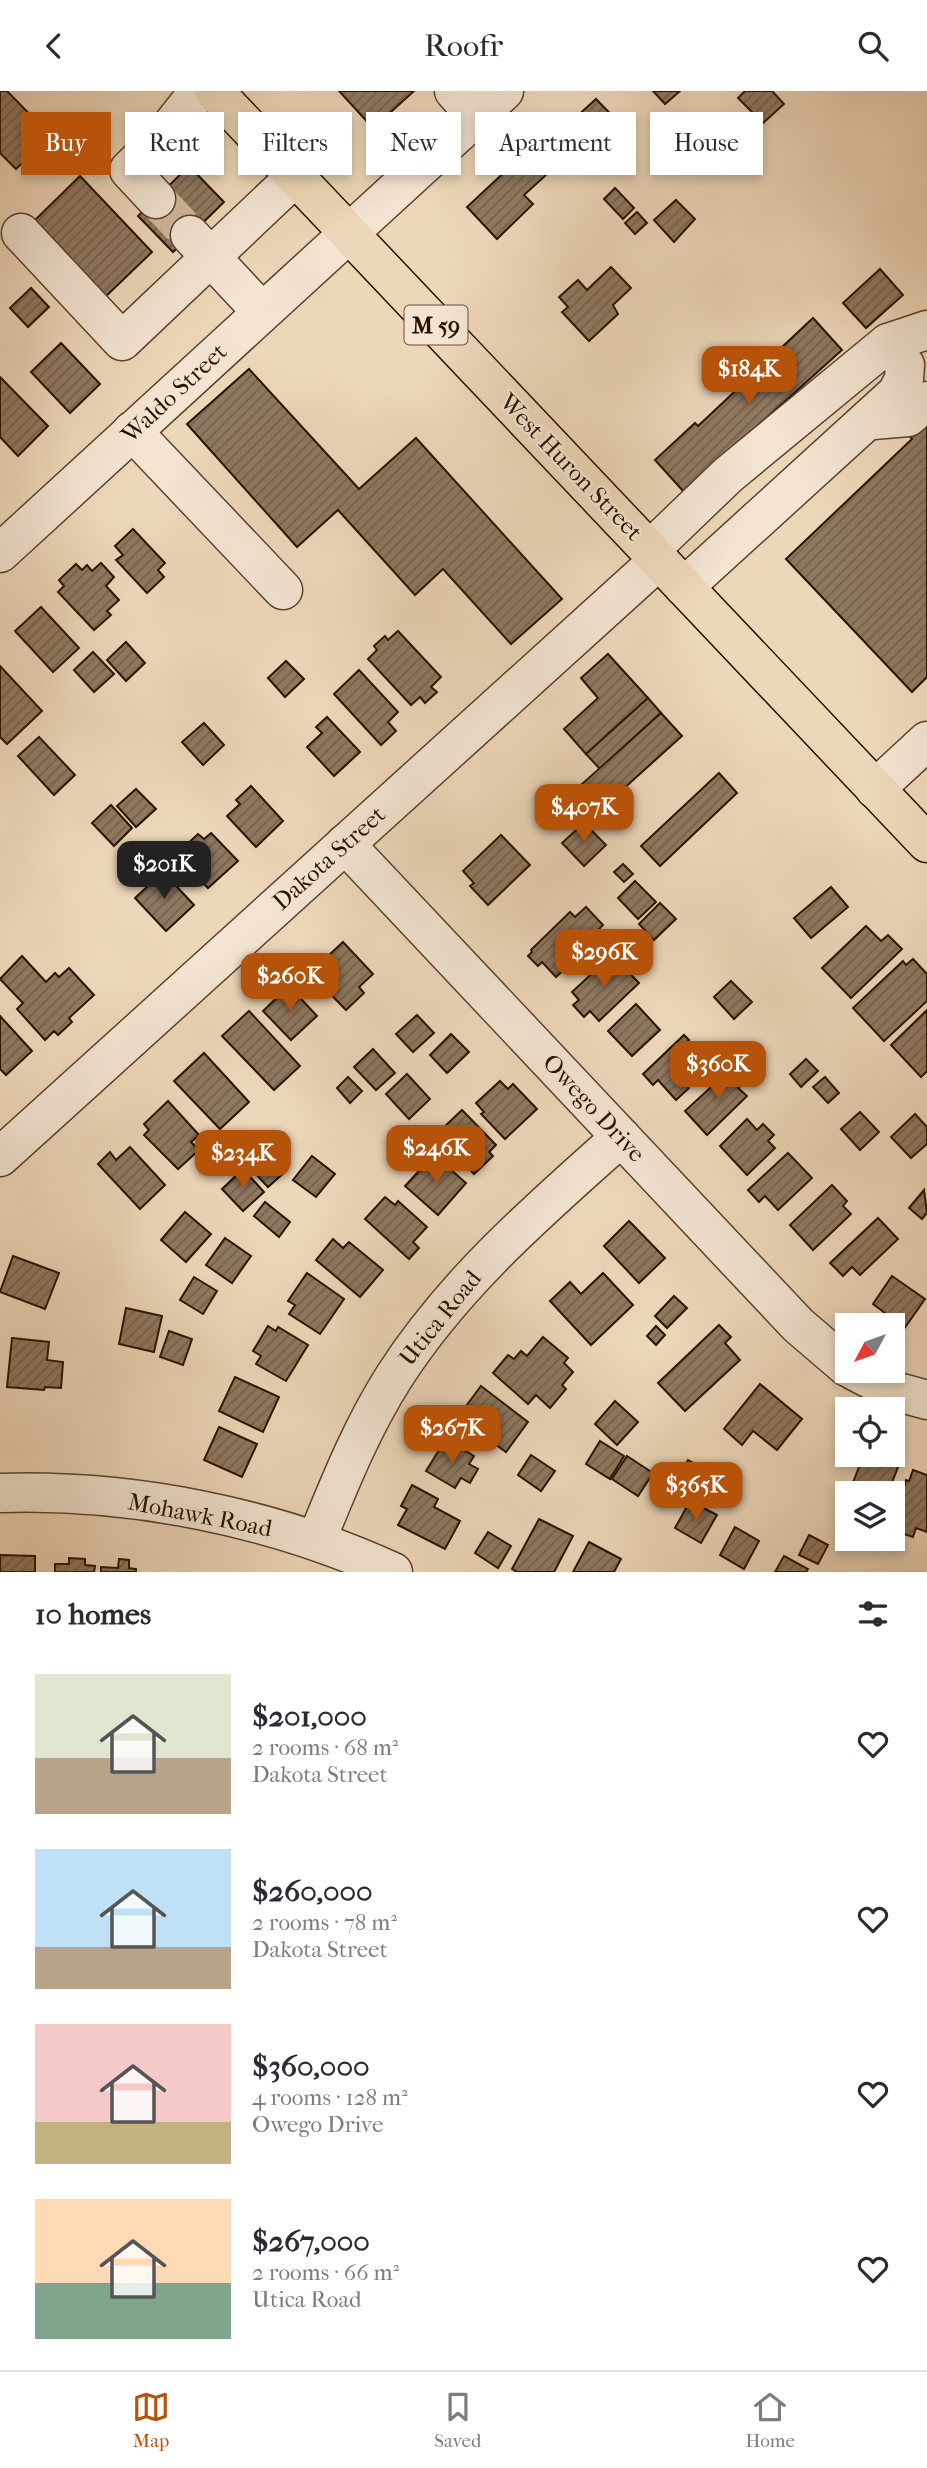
<!DOCTYPE html>
<html lang="en">
<head>
<meta charset="utf-8">
<style>
  :root { --surface:#fff; --page:#f7f7f7; --text:#2b2b33; --muted:#7c7c81; --line:#e1e1e2; --accent:#b45309 }
  body { margin:0; font-family:"IM FELL French Canon",serif; background:var(--page); color:var(--text); height:100vh; display:flex; flex-direction:column; font-size:26px; white-space:nowrap }
  * { box-sizing:border-box; margin:0 }
  p { font-size:23px; color:var(--muted) }
  .icon { flex:none; width:38px; height:38px; fill:none; stroke:currentColor; stroke-width:2; stroke-linecap:round; stroke-linejoin:round }
  .map { position:relative; height:1481px; overflow:hidden }
  .details { display:flex; flex-direction:column; background:var(--surface); flex:1 }
  .details>* { flex:none }
  .guide { position:absolute; left:21px; top:21px; width:886px; height:63px; display:flex; gap:14px }
  .needle { width:46px; rotate:229deg }
  .controls { position:absolute; left:835px; top:1222px; display:grid; gap:14px }
  .controls a { display:grid; place-items:center; width:70px; height:70px; border-radius:0px; background:var(--surface); box-shadow:0 4px 10px #0003; font-size:35px }
  .price { position:absolute; translate:-50% -60px; padding:0 16px; border-radius:14px; background:var(--accent); color:#fff; font-size:23px; line-height:46px; filter:drop-shadow(0 2px 4px #0008) }
  .price::after { content:''; position:absolute; left:50%; top:42px; width:21px; height:16px; margin-left:-10px; background:inherit; clip-path:polygon(0 0,100% 0,50% 100%) }
  .price.current { background:#222; color:#fff }
  ul { padding:0; list-style:none }
  li { display:flex; align-items:center; gap:21px; height:175px; padding:0 35px }
  li span { display:grid; place-items:center; flex:none; width:196px; height:140px; border-radius:0px; color:#555 }
  li>.icon { margin-inline-start:auto }
  span .icon { width:84px; height:84px; fill:#fffc; stroke-width:1 }
  li b { font-size:30px }
  h2 { display:flex; justify-content:space-between; align-items:center; height:84px; padding:0 35px; font-size:30px }
  .tag { padding:0 24px; border-radius:0px; background:var(--surface); box-shadow:0 4px 10px #0003; font-size:24px; line-height:63px }
  .tag.current { background:var(--accent); color:#fff }
  header { display:flex; justify-content:space-between; align-items:center; height:91px; padding:0 35px; background:var(--surface); font-size:32px; font-weight:600 }
  .dock { display:flex; justify-content:space-around; align-items:center; height:98px; border-top:2px solid var(--line); background:var(--surface); font-size:19px; color:var(--muted) }
  .dock a { display:grid; justify-items:center; gap:4px }
  .dock .current { color:var(--accent) }
  .map>svg:first-child { display:block }
  .building { fill:url(#building-hatch); stroke:#291200; stroke-width:2 }
  .lines { fill:none; stroke-linecap:round; stroke-linejoin:round }
  .minor-tunnel { stroke:#d0b99d; stroke-width:38; stroke-dasharray:38 19; stroke-linecap:butt }
  .minor-casing { stroke:#5a432e; stroke-width:41 }
  .highway-casing { stroke:#291200; stroke-width:41 }
  .minor { stroke:#f3e5d2; stroke-width:38 }
  .highway { stroke:#edd7b9; stroke-width:38 }
  .labels { text-anchor:middle; stroke-width:5; stroke-linejoin:round; paint-order:stroke }
  .shield { fill:#f3e5d2; stroke:#66513f; stroke-width:2 }
  .shield-label { font-size:23px; font-weight:bold; fill:#291200 }
  .street-label { font-size:24px; fill:#291200; stroke:#f3e5d2 }
</style>
</head>
<body>
<header><svg class="icon" aria-label="back" viewBox="0 0 24 24"><path d="M15 5l-7 7 7 7"/></svg>Roofr<svg class="icon" aria-label="search" viewBox="0 0 24 24"><circle cx="10" cy="10" r="6"/><path d="M15 15l6 6"/></svg></header>
<div class="map">
<svg width="927" height="1481" viewBox="0 0 927 1481">
  <defs>
    <pattern id="building-hatch" width="6" height="6" patternUnits="userSpaceOnUse" patternTransform="scale(1.75)"><rect width="6" height="6" fill="#8f7860"/><path d="M-1 1l2-2M0 6l6-6M5 7l2-2" fill="none" stroke="#75614d"/></pattern>
  </defs>
  <rect width="100%" height="100%" fill="#edd7b9"/>
  <filter id="stains"><feTurbulence type="fractalNoise" baseFrequency=".00286" numOctaves="4"/><feColorMatrix values="0 0 0 0 .2 0 0 0 0 .09 0 0 0 0 .02 0 0 0 .5 -.17"/></filter>
  <radialGradient id="worn" r=".72"><stop offset=".6" stop-color="#630" stop-opacity="0"/><stop offset="1" stop-color="#630" stop-opacity=".3"/></radialGradient>
  <!-- building -->
  <g class="building">
    <path d="M 0,0 L 7,0 L 50,44 L 16,78 L 0,62 Z"/>
    <path d="M 339,0 L 414,0 L 373,37 Z"/>
    <path d="M 653,0 L 680,0 L 665,13 Z"/>
    <path d="M 745,0 L 772,0 L 784,13 L 763,32 L 738,7 Z"/>
    <path d="M 596,8 L 634,47 L 606,73 L 575,39 L 578,36 L 572,30 Z"/>
    <path d="M 525,62 L 546,84 L 524,104 L 533,113 L 497,148 L 467,116 Z"/>
    <path d="M 189,75 L 224,111 L 173,161 L 138,125 Z"/>
    <path d="M 80,85 L 152,161 L 103,208 L 33,131 Z"/>
    <path d="M 615,97 L 634,117 L 623,128 L 604,108 Z"/>
    <path d="M 676,109 L 695,128 L 674,151 L 654,129 Z"/>
    <path d="M 637,121 L 647,132 L 635,143 L 625,132 Z"/>
    <path d="M 611,176 L 631,197 L 613,214 L 618,223 L 589,250 L 562,221 L 568,216 L 559,206 L 578,189 L 587,199 Z"/>
    <path d="M 880,178 L 903,204 L 866,237 L 843,212 Z"/>
    <path d="M 31,197 L 49,216 L 28,236 L 10,217 Z"/>
    <path d="M 813,227 L 842,259 L 684,401 L 655,369 L 695,332 L 698,335 Z"/>
    <path d="M 61,252 L 100,293 L 70,322 L 31,281 Z"/>
    <path d="M 249,278 L 359,398 L 416,347 L 562,508 L 511,553 L 443,478 L 415,504 L 338,419 L 297,456 L 187,333 Z"/>
    <path d="M 0,286 L 48,335 L 18,365 L 0,346 Z"/>
    <path d="M 927,327 L 927,586 L 912,601 L 786,468 L 912,348 L 909,344 Z"/>
    <path d="M 133,438 L 165,472 L 158,479 L 164,486 L 147,502 L 116,469 L 123,464 L 115,455 Z"/>
    <path d="M 101,472 L 114,486 L 106,495 L 119,509 L 107,520 L 111,524 L 94,539 L 58,501 L 64,495 L 59,489 L 76,473 L 82,479 L 87,474 L 92,480 Z"/>
    <path d="M 41,516 L 79,557 L 53,581 L 15,540 Z"/>
    <path d="M 398,540 L 441,586 L 431,596 L 437,601 L 425,612 L 420,606 L 411,614 L 368,568 L 377,559 L 374,555 L 385,545 L 388,549 Z"/>
    <path d="M 126,551 L 145,572 L 126,590 L 107,569 Z"/>
    <path d="M 93,561 L 114,583 L 94,601 L 74,579 Z"/>
    <path d="M 608,563 L 648,607 L 586,663 L 564,638 L 598,607 L 581,587 Z"/>
    <path d="M 286,570 L 304,588 L 285,606 L 268,587 Z"/>
    <path d="M 0,575 L 42,620 L 7,653 L 0,646 Z"/>
    <path d="M 359,579 L 398,621 L 388,631 L 396,640 L 381,654 L 334,603 Z"/>
    <path d="M 648,607 L 661,622 L 600,678 L 586,663 Z"/>
    <path d="M 661,622 L 682,645 L 602,717 L 581,694 Z"/>
    <path d="M 327,626 L 360,661 L 334,685 L 307,656 L 322,642 L 316,636 Z"/>
    <path d="M 204,632 L 224,654 L 203,674 L 182,651 Z"/>
    <path d="M 39,646 L 75,684 L 54,704 L 18,665 Z"/>
    <path d="M 719,682 L 737,702 L 660,775 L 641,755 Z"/>
    <path d="M 251,695 L 283,730 L 256,756 L 227,725 L 240,713 L 236,709 Z"/>
    <path d="M 136,698 L 156,718 L 136,736 L 117,715 Z"/>
    <path d="M 111,714 L 132,737 L 114,755 L 92,732 Z"/>
    <path d="M 584,732 L 606,754 L 584,775 L 562,752 Z"/>
    <path d="M 211,742 L 238,770 L 208,797 L 181,769 L 187,764 L 181,759 L 198,743 L 204,748 Z"/>
    <path d="M 501,744 L 530,774 L 488,814 L 470,795 L 474,792 L 463,780 Z"/>
    <path d="M 623,773 L 633,783 L 624,791 L 614,781 Z"/>
    <path d="M 163,781 L 194,814 L 166,840 L 135,807 Z"/>
    <path d="M 635,790 L 656,811 L 638,828 L 618,807 Z"/>
    <path d="M 831,796 L 848,816 L 811,847 L 794,827 Z"/>
    <path d="M 660,812 L 676,828 L 654,849 L 639,833 Z"/>
    <path d="M 586,816 L 603,834 L 592,845 L 596,849 L 556,886 L 542,871 L 538,875 L 528,865 L 532,861 L 531,859 L 570,821 L 575,826 Z"/>
    <path d="M 866,835 L 881,850 L 888,844 L 902,858 L 851,907 L 822,877 Z"/>
    <path d="M 343,851 L 373,883 L 359,896 L 364,902 L 346,919 L 310,882 Z"/>
    <path d="M 612,864 L 639,892 L 599,930 L 590,920 L 584,926 L 573,914 L 579,909 L 572,901 Z"/>
    <path d="M 22,865 L 46,891 L 55,882 L 59,886 L 69,877 L 94,904 L 69,927 L 72,931 L 58,944 L 54,940 L 45,949 L 17,918 L 23,912 L 0,888 Z"/>
    <path d="M 913,868 L 927,883 L 927,910 L 884,950 L 853,917 L 903,870 L 906,874 Z"/>
    <path d="M 731,890 L 752,911 L 734,928 L 714,906 Z"/>
    <path d="M 289,895 L 317,925 L 291,949 L 263,920 Z"/>
    <path d="M 636,913 L 660,939 L 632,965 L 608,940 Z"/>
    <path d="M 927,919 L 927,980 L 921,986 L 891,954 Z"/>
    <path d="M 249,920 L 300,975 L 274,999 L 222,945 Z"/>
    <path d="M 417,924 L 434,942 L 413,961 L 396,943 Z"/>
    <path d="M 0,925 L 32,960 L 6,984 L 0,978 Z"/>
    <path d="M 451,943 L 469,961 L 447,982 L 430,964 Z"/>
    <path d="M 684,944 L 689,949 L 685,953 L 702,971 L 683,990 L 689,997 L 676,1009 L 658,989 L 653,994 L 643,983 Z"/>
    <path d="M 373,958 L 395,982 L 376,999 L 354,976 Z"/>
    <path d="M 204,962 L 249,1011 L 220,1038 L 174,990 Z"/>
    <path d="M 806,968 L 818,980 L 801,996 L 790,983 Z"/>
    <path d="M 734,975 L 747,989 L 738,997 L 747,1005 L 707,1044 L 685,1020 Z"/>
    <path d="M 407,983 L 430,1008 L 409,1028 L 386,1003 Z"/>
    <path d="M 348,986 L 362,1000 L 350,1012 L 337,997 Z"/>
    <path d="M 825,986 L 839,1002 L 828,1012 L 813,996 Z"/>
    <path d="M 500,990 L 508,998 L 513,993 L 537,1018 L 505,1048 L 481,1023 L 484,1021 L 476,1012 Z"/>
    <path d="M 168,1010 L 199,1044 L 191,1051 L 199,1059 L 178,1078 L 144,1044 L 149,1039 L 144,1033 Z"/>
    <path d="M 462,1019 L 496,1054 L 489,1061 L 493,1065 L 474,1083 L 446,1053 L 451,1048 L 442,1038 Z"/>
    <path d="M 860,1021 L 879,1041 L 860,1059 L 841,1038 Z"/>
    <path d="M 915,1023 L 927,1036 L 927,1053 L 911,1067 L 891,1046 Z"/>
    <path d="M 747,1028 L 757,1039 L 763,1033 L 774,1044 L 768,1050 L 775,1057 L 747,1084 L 720,1055 Z"/>
    <path d="M 130,1056 L 165,1094 L 140,1118 L 98,1073 L 110,1061 L 116,1069 Z"/>
    <path d="M 266,1058 L 286,1080 L 268,1096 L 248,1075 Z"/>
    <path d="M 788,1062 L 812,1087 L 778,1119 L 765,1105 L 759,1111 L 748,1099 Z"/>
    <path d="M 434,1064 L 466,1092 L 438,1124 L 405,1095 Z"/>
    <path d="M 312,1065 L 335,1083 L 316,1106 L 293,1089 Z"/>
    <path d="M 243,1078 L 264,1101 L 243,1120 L 222,1098 Z"/>
    <path d="M 832,1094 L 847,1110 L 843,1115 L 851,1123 L 813,1159 L 790,1134 Z"/>
    <path d="M 924,1099 L 927,1122 L 922,1128 L 909,1117 Z"/>
    <path d="M 385,1106 L 395,1114 L 398,1110 L 427,1136 L 413,1151 L 419,1157 L 409,1168 L 365,1128 Z"/>
    <path d="M 265,1111 L 290,1131 L 279,1146 L 254,1125 Z"/>
    <path d="M 185,1121 L 211,1143 L 186,1171 L 161,1149 Z"/>
    <path d="M 878,1127 L 898,1148 L 860,1184 L 852,1176 L 843,1185 L 830,1172 Z"/>
    <path d="M 629,1130 L 665,1167 L 639,1192 L 604,1155 Z"/>
    <path d="M 225,1147 L 251,1165 L 232,1192 L 206,1174 Z"/>
    <path d="M 333,1148 L 343,1157 L 349,1151 L 383,1179 L 360,1206 L 316,1169 Z"/>
    <path d="M 13,1165 L 59,1182 L 45,1218 L 0,1201 Z"/>
    <path d="M 307,1182 L 344,1208 L 320,1243 L 289,1223 L 295,1214 L 288,1210 Z"/>
    <path d="M 603,1182 L 633,1214 L 591,1254 L 550,1210 L 570,1191 L 581,1203 Z"/>
    <path d="M 892,1185 L 925,1208 L 899,1245 L 892,1241 L 892,1234 L 883,1234 L 889,1225 L 873,1213 Z"/>
    <path d="M 194,1186 L 217,1200 L 203,1223 L 180,1209 Z"/>
    <path d="M 674,1205 L 687,1217 L 667,1237 L 655,1225 Z"/>
    <path d="M 126,1217 L 162,1225 L 154,1261 L 119,1253 Z"/>
    <path d="M 719,1234 L 731,1246 L 725,1252 L 740,1269 L 685,1320 L 658,1292 Z"/>
    <path d="M 268,1235 L 276,1240 L 278,1236 L 308,1254 L 286,1290 L 256,1273 L 261,1265 L 253,1260 Z"/>
    <path d="M 656,1235 L 665,1244 L 656,1254 L 647,1245 Z"/>
    <path d="M 169,1240 L 192,1248 L 183,1274 L 160,1266 Z"/>
    <path d="M 543,1246 L 568,1267 L 564,1272 L 573,1281 L 562,1294 L 566,1298 L 550,1317 L 536,1304 L 528,1313 L 493,1282 L 508,1264 L 514,1268 L 521,1260 L 527,1265 Z"/>
    <path d="M 12,1247 L 49,1251 L 47,1269 L 63,1271 L 61,1297 L 45,1296 L 44,1299 L 7,1296 Z"/>
    <path d="M 235,1286 L 279,1306 L 263,1341 L 219,1320 Z"/>
    <path d="M 760,1293 L 802,1328 L 777,1359 L 753,1340 L 742,1354 L 724,1338 Z"/>
    <path d="M 481,1295 L 528,1331 L 506,1361 L 458,1326 Z"/>
    <path d="M 615,1310 L 638,1331 L 617,1354 L 595,1333 Z"/>
    <path d="M 219,1336 L 257,1353 L 242,1386 L 204,1369 Z"/>
    <path d="M 446,1348 L 474,1365 L 469,1373 L 478,1378 L 470,1392 L 461,1387 L 455,1397 L 426,1380 Z"/>
    <path d="M 600,1350 L 624,1365 L 610,1388 L 586,1373 Z"/>
    <path d="M 864,1363 L 898,1376 L 888,1402 L 849,1402 Z"/>
    <path d="M 531,1364 L 555,1380 L 541,1400 L 518,1384 Z"/>
    <path d="M 627,1365 L 653,1382 L 638,1405 L 612,1388 Z"/>
    <path d="M 688,1369 L 723,1389 L 712,1409 L 677,1389 Z"/>
    <path d="M 913,1379 L 927,1384 L 927,1441 L 916,1437 L 913,1446 L 892,1439 L 906,1389 L 909,1390 Z"/>
    <path d="M 412,1394 L 438,1408 L 434,1416 L 460,1430 L 445,1458 L 398,1434 L 407,1418 L 401,1415 Z"/>
    <path d="M 690,1410 L 717,1424 L 701,1452 L 675,1437 Z"/>
    <path d="M 539,1428 L 573,1445 L 554,1481 L 517,1481 L 512,1478 Z"/>
    <path d="M 735,1436 L 759,1450 L 744,1478 L 720,1464 Z"/>
    <path d="M 488,1441 L 511,1455 L 498,1477 L 475,1462 Z"/>
    <path d="M 809,1444 L 828,1454 L 818,1473 L 799,1464 Z"/>
    <path d="M 589,1451 L 621,1468 L 614,1481 L 573,1481 Z"/>
    <path d="M 0,1464 L 35,1465 L 35,1481 L 0,1481 Z"/>
    <path d="M 784,1465 L 808,1478 L 806,1481 L 775,1481 Z"/>
    <path d="M 69,1467 L 85,1468 L 85,1474 L 95,1475 L 94,1481 L 55,1481 L 55,1473 L 69,1473 Z"/>
    <path d="M 119,1468 L 129,1469 L 129,1477 L 136,1478 L 136,1481 L 101,1481 L 101,1476 L 118,1477 Z"/>
  </g>
  <g class="lines">
    <!-- minor-tunnel -->
    <path class="minor-tunnel" d="M 156,108 L 190,144"/>
    <defs>
      <g id="minor">
        <path d="M 454,0 L 476,25"/>
        <path d="M 156,108 L 129,79 L 165,43 L 199,0"/>
        <path d="M 21,142 L 122,250 L 295,86"/>
        <path d="M 190,144 L 262,221"/>
        <path d="M 888,252 L 927,239"/>
        <path d="M 873,329 L 908,326 L 927,310"/>
        <path d="M 132,340 L 283,499"/>
        <path d="M 650,459 L 728,384 L 888,252 L 905,274 L 904,288 L 897,302 L 684,496"/>
        <path d="M 0,462 L 504,0"/>
        <path d="M 875,698 L 927,650"/>
        <path d="M 345,753 L 798,1234 L 847,1276"/>
        <path d="M 0,1066 L 659,469"/>
        <path d="M 853,1279 L 891,1299 L 927,1309"/>
        <path d="M 0,1402 C 133,1398 273,1426 393,1481"/>
        <path d="M 316,1450 C 339,1394 361,1338 394,1286 C 454,1192 538,1120 621,1046"/>
      </g>
      <path id="highway" d="M 214,0 L 927,752"/>
    </defs>
    <!-- minor casing -->
    <use href="#minor" class="minor-casing"/>
    <!-- highway casing -->
    <use href="#highway" class="highway-casing"/>
    <!-- minor -->
    <use href="#minor" class="minor"/>
    <!-- highway -->
    <use href="#highway" class="highway"/>
  </g>
  <g class="labels">
    <!-- shield labels -->
    <rect class="shield" x="404.5" y="214.5" width="63" height="39" rx="5"/>
    <g class="shield-label">
      <text x="436" y="242">M 59</text>
    </g>
    <!-- street labels -->
    <g class="street-label">
      <text transform="translate(174 302) rotate(-43)" y="8">Waldo Street</text>
      <text transform="translate(571 376) rotate(46)" y="8">West Huron Street</text>
      <text transform="translate(329 767) rotate(-42)" y="8">Dakota Street</text>
      <text transform="translate(594 1017) rotate(47)" y="8">Owego Drive</text>
      <text transform="translate(440 1227) rotate(-51)" y="8">Utica Road</text>
      <text transform="translate(200 1424) rotate(11)" y="8">Mohawk Road</text>
    </g>
  </g>
  <rect width="100%" height="100%" filter="url(#stains)"/>
  <rect width="100%" height="100%" fill="url(#worn)"/>
</svg>
<div class="controls">
<a><svg class="needle" viewBox="-14 -14 28 28"><path d="M0-13l5 13h-10z" fill="#e53935"/><path d="M0 13l5-13h-10z" fill="#7c7c81"/></svg></a>
<a><svg class="icon" aria-label="locate" viewBox="0 0 24 24"><circle cx="12" cy="12" r="6"/><path d="M12 2v4M12 18v4M2 12h4M18 12h4"/></svg></a>
<a><svg class="icon" aria-label="layers" viewBox="0 0 24 24"><path d="M12 4l9 5-9 5-9-5zM3 14l9 5 9-5"/></svg></a>
</div>
<b class="price" style="left:749px;top:315px">$184K</b>
<b class="price" style="left:584px;top:753px">$407K</b>
<b class="price current" style="left:164px;top:810px">$201K</b>
<b class="price" style="left:604px;top:898px">$296K</b>
<b class="price" style="left:290px;top:922px">$260K</b>
<b class="price" style="left:718px;top:1010px">$360K</b>
<b class="price" style="left:436px;top:1094px">$246K</b>
<b class="price" style="left:243px;top:1099px">$234K</b>
<b class="price" style="left:452px;top:1374px">$267K</b>
<b class="price" style="left:696px;top:1431px">$365K</b>
<div class="guide">
<a class="tag current">Buy</a>
<a class="tag">Rent</a>
<a class="tag">Filters</a>
<a class="tag">New</a>
<a class="tag">Apartment</a>
<a class="tag">House</a>
</div>
</div>
<section class="details">
<h2>10 homes<svg class="icon" aria-label="filters" viewBox="0 0 24 24"><path d="M4 7h16M4 17h16"/><circle cx="9" cy="7" r="2"/><circle cx="15" cy="17" r="2"/></svg></h2>
<ul>
<li><span style="background:linear-gradient(#dfe7d0 60%,#b9a48a 0)"><svg class="icon" aria-label="home" viewBox="0 0 24 24"><path d="M3 11l9-7 9 7M6 9v11h12V9"/></svg></span><div><b>$201,000</b><p>2 rooms · 68 m²</p><p>Dakota Street</p></div><svg class="icon" aria-label="heart" viewBox="0 0 24 24"><path d="M12 20l-8-8c-3-5 5-10 8-4 3-6 11-1 8 4z"/></svg></li>
<li><span style="background:linear-gradient(#bfe0f5 70%,#b9a48a 0)"><svg class="icon" aria-label="home" viewBox="0 0 24 24"><path d="M3 11l9-7 9 7M6 9v11h12V9"/></svg></span><div><b>$260,000</b><p>2 rooms · 78 m²</p><p>Dakota Street</p></div><svg class="icon" aria-label="heart" viewBox="0 0 24 24"><path d="M12 20l-8-8c-3-5 5-10 8-4 3-6 11-1 8 4z"/></svg></li>
<li><span style="background:linear-gradient(#f6c9c9 70%,#c2b280 0)"><svg class="icon" aria-label="home" viewBox="0 0 24 24"><path d="M3 11l9-7 9 7M6 9v11h12V9"/></svg></span><div><b>$360,000</b><p>4 rooms · 128 m²</p><p>Owego Drive</p></div><svg class="icon" aria-label="heart" viewBox="0 0 24 24"><path d="M12 20l-8-8c-3-5 5-10 8-4 3-6 11-1 8 4z"/></svg></li>
<li><span style="background:linear-gradient(#ffd9b3 60%,#7fa58c 0)"><svg class="icon" aria-label="home" viewBox="0 0 24 24"><path d="M3 11l9-7 9 7M6 9v11h12V9"/></svg></span><div><b>$267,000</b><p>2 rooms · 66 m²</p><p>Utica Road</p></div><svg class="icon" aria-label="heart" viewBox="0 0 24 24"><path d="M12 20l-8-8c-3-5 5-10 8-4 3-6 11-1 8 4z"/></svg></li>
</ul>
</section>
<nav class="dock">
<a class="current"><svg class="icon" aria-label="map" viewBox="0 0 24 24"><path d="M3 6l6-2 6 2 6-2v14l-6 2-6-2-6 2zM9 4v14M15 6v14"/></svg>Map</a>
<a><svg class="icon" aria-label="saved" viewBox="0 0 24 24"><path d="M7 4h10v16l-5-4-5 4z"/></svg>Saved</a>
<a><svg class="icon" aria-label="home" viewBox="0 0 24 24"><path d="M3 11l9-7 9 7M6 9v11h12V9"/></svg>Home</a>
</nav>
</body>
</html>
